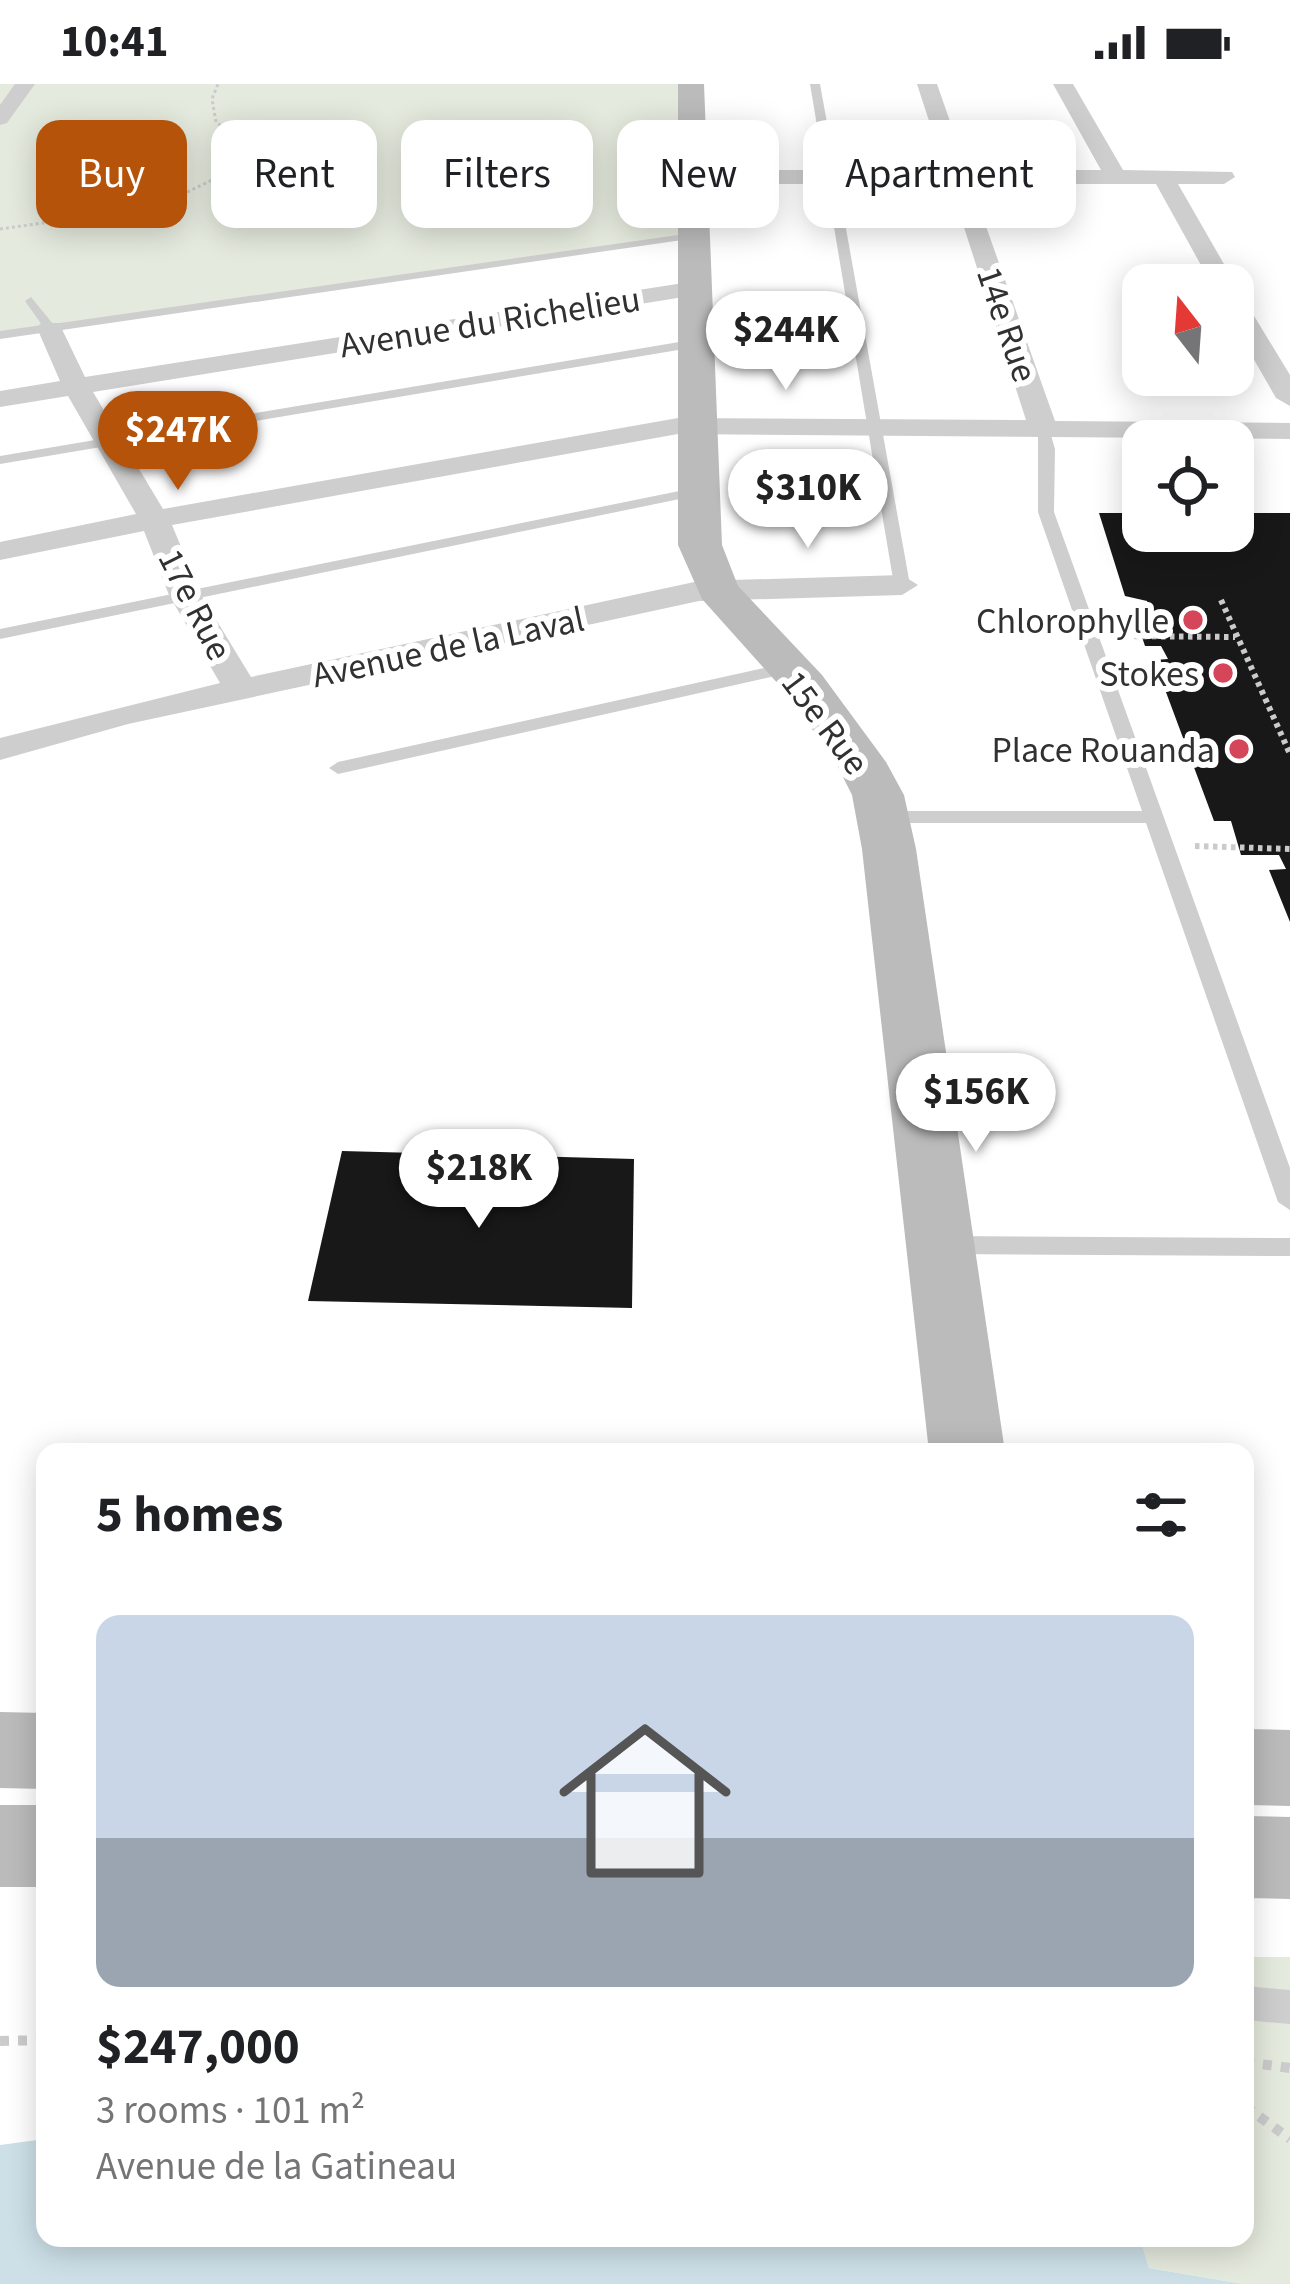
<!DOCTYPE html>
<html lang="en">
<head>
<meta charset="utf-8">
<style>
  :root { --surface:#fff; --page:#f2f2f2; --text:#202124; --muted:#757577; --line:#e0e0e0; --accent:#b45309 }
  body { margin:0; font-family:"Source Sans 3",sans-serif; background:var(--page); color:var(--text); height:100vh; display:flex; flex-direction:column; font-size:45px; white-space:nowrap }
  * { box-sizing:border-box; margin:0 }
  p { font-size:39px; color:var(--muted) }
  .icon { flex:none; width:66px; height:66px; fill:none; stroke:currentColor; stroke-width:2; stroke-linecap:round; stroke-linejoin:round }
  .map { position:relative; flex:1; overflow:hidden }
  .drawer { position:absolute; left:36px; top:1359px; width:1218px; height:804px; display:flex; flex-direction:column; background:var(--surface); border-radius:24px; box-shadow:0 6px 30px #0003 }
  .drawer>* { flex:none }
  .top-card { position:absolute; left:36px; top:36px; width:1218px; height:108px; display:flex; gap:24px }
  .needle { width:78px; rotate:343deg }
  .fabs { position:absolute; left:1122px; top:180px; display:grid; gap:24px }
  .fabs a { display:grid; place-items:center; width:132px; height:132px; border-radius:24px; background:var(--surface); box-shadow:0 6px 30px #0003; font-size:60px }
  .price { position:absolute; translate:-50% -102px; padding:0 27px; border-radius:42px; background:#fff; color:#222; font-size:39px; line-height:78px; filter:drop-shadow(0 3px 6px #0008) }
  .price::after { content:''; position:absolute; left:50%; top:72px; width:36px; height:27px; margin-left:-18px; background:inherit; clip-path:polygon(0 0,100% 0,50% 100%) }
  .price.current { background:var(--accent); color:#fff }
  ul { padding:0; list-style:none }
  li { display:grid; align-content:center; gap:24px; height:636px; padding:0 60px }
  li+li { border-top:3px solid var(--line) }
  li span { display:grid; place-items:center; height:372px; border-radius:24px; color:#555 }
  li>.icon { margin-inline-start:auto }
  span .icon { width:216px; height:216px; fill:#fffc; stroke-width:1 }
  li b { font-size:51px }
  h2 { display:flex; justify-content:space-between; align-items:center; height:144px; padding:0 60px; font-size:51px }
  .pill { padding:0 42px; border-radius:24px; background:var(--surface); box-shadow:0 6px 30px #0003; font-size:42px; line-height:108px }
  .pill.current { background:var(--accent); color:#fff }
  .status { display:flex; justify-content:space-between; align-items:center; height:84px; padding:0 60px; background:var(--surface); direction:ltr }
  .status svg { height:33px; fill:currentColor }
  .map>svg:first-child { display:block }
  .green { fill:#e5eade }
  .water { fill:#cde0e8 }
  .building { fill:#181818 }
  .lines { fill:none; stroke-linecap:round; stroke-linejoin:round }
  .path-far2 { stroke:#cbcbcb; stroke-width:3; stroke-dasharray:3 3; stroke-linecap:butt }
  .path-far1 { stroke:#cbcbcb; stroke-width:6; stroke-dasharray:4.5 4.5; stroke-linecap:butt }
  .path { stroke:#cbcbcb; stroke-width:10; stroke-dasharray:9 9; stroke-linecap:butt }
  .lane { fill:#cecece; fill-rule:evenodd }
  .street { fill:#cecece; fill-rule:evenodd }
  .secondary { fill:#bbb; fill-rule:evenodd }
  .poi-dot { fill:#d6465a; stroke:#fff; stroke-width:4.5 }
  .labels { text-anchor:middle; stroke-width:12; stroke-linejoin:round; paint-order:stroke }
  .far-street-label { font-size:36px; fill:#313131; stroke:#fff }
  .far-poi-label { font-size:36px; fill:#313131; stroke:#fff; text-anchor:end }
</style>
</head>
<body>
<div class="status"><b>10:41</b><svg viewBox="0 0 49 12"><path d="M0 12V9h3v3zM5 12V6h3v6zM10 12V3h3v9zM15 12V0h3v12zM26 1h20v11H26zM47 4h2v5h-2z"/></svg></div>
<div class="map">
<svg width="1290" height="2200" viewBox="0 0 1290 2200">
  <rect width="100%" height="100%" fill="#fff"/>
  <!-- green -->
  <g class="green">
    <path d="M 0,0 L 691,0 L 692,152 L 0,251 Z"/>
    <path d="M 1245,1873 L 1290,1873 L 1290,2200 L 1243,2200 L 1149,2184 L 1140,2154 L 1245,2154 Z"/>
  </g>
  <!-- water -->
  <path class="water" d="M 45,2055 L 45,2154 L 1140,2154 L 1149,2184 L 1243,2200 L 0,2200 L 0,2061 Z"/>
  <!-- building -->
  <g class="building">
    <path d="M 1099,429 L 1143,429 L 1143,447 L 1233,447 L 1233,429 L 1290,429 L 1290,838 L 1269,786 L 1286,785 L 1279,771 L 1241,771 L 1231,737 L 1214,737 L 1154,576 L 1168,575 L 1161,562 L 1145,562 L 1139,544 L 1158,544 L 1147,517 L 1125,512 Z"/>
    <path d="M 342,1067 L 634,1075 L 632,1224 L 308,1217 Z"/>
  </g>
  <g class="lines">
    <!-- path-far2 -->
    <path class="path-far2" d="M 0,145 L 156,123 L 254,76 L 255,67 L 216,38 L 212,15 L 218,0"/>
    <!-- path-far1 -->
    <g class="path-far1">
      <path d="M 1221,516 L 1290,670"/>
      <path d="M 1116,552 L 1235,553"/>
      <path d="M 1195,762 L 1290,765"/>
    </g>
    <!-- path -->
    <g class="path">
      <path d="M 0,1957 L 45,1956"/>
      <path d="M 1245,1978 L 1290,1984"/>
      <path d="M 1245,2022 L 1290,2055"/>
    </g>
    <!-- lane -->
    <g class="lane">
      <path d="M 810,0 L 820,0 L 910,501 L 902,506 L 894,501 Z"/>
      <path d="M 692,149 L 696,154 L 0,255 L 0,247 L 42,241 L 25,217 L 31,213 L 53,240 Z"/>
      <path d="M 697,255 L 704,259 L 702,262 L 0,380 L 0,372 Z"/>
      <path d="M 1038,341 L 1048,341 L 1055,365 L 1054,428 L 1290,1084 L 1290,1126 L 1278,1118 L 1146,739 L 882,739 L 872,733 L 882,727 L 1142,727 L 1038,428 Z"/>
      <path d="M 699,403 L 704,404 L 704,410 L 0,555 L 0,545 Z"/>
      <path d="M 787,579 L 793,580 L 793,588 L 338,690 L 329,684 L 338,678 Z"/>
      <path d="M 946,1152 L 1290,1154 L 1290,1172 L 946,1170 L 934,1161 Z"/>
      <path d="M 1245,1902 L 1290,1906 L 1290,1940 L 1245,1936 Z"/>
    </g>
    <!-- street -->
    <g class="street">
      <path d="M 15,0 L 35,0 L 7,39 L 0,41 L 0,21 Z"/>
      <path d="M 917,0 L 937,0 L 967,86 L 1101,86 L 1053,0 L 1073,0 L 1123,86 L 1232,88 L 1235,93 L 1224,100 L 1178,100 L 1236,201 L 1233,206 L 1233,201 L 1212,201 L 1156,100 L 971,100 L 1055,337 L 1290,339 L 1290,355 L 678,350 L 172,441 L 201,511 L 251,593 L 699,497 L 902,491 L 918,501 L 902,511 L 699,517 L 128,640 L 0,676 L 0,654 L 220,599 L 169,511 L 144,447 L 0,476 L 0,458 L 136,430 L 68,312 L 0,323 L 0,307 L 60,297 L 37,244 L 41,239 L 59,239 L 85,293 L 696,197 L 708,204 L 696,211 L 93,308 L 163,425 L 678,334 L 1026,336 L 950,100 L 692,100 L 681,93 L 692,86 L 945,86 Z"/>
      <path d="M 1233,210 L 1242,212 L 1290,291 L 1290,322 L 1276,314 L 1233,239 Z"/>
    </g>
    <!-- secondary -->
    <g class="secondary">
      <path d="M 678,0 L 704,0 L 722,461 L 738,502 L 822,591 L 886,678 L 904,711 L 916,765 L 1005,1368 L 929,1368 L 862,765 L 852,711 L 836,679 L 788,611 L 702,515 L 678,461 Z"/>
      <path d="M 0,1628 L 45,1629 L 45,1705 L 0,1704 Z"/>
      <path d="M 1245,1645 L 1290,1646 L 1290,1722 L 1245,1721 Z"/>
      <rect x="0" y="1721" width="45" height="82"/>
      <path d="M 1245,1732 L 1290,1733 L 1290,1815 L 1245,1814 Z"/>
    </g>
  </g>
  <!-- markers -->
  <g class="poi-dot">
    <circle cx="1193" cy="536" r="12"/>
    <circle cx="1223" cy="589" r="12"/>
    <circle cx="1239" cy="665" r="12"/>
  </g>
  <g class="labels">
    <!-- far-street labels -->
    <g class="far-street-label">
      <text transform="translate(490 237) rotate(-9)" y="13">Avenue du Richelieu</text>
      <text transform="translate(1008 240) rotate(71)" y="13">14e Rue</text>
      <text transform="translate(196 520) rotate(63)" y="13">17e Rue</text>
      <text transform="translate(448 562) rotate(-12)" y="13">Avenue de la Laval</text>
      <text transform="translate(826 638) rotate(53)" y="13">15e Rue</text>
    </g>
    <!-- far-poi labels -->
    <g class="far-poi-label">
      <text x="1169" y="549">Chlorophylle</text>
      <text x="1199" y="602">Stokes</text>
      <text x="1215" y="678">Place Rouanda</text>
    </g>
  </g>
</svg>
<div class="fabs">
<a><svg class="needle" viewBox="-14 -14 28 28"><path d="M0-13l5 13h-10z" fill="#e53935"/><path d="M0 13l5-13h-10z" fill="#757577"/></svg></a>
<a><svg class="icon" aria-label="locate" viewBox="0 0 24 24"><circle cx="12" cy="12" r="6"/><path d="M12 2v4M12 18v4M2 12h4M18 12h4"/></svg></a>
</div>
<b class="price" style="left:786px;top:309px">$244K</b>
<b class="price current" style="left:178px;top:409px">$247K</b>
<b class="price" style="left:808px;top:467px">$310K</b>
<b class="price" style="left:976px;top:1071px">$156K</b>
<b class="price" style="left:479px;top:1147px">$218K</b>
<div class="top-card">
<a class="pill current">Buy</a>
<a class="pill">Rent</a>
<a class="pill">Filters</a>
<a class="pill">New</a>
<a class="pill">Apartment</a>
</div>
<section class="drawer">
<h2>5 homes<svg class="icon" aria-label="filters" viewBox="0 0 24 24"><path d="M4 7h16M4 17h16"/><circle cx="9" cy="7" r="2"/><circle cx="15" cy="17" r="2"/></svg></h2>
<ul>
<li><span style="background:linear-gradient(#c9d6e8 60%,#9aa5b1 0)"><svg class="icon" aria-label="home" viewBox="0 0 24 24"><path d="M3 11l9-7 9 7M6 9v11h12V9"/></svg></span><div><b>$247,000</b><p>3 rooms · 101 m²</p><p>Avenue de la Gatineau</p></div></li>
</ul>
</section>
</div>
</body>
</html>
